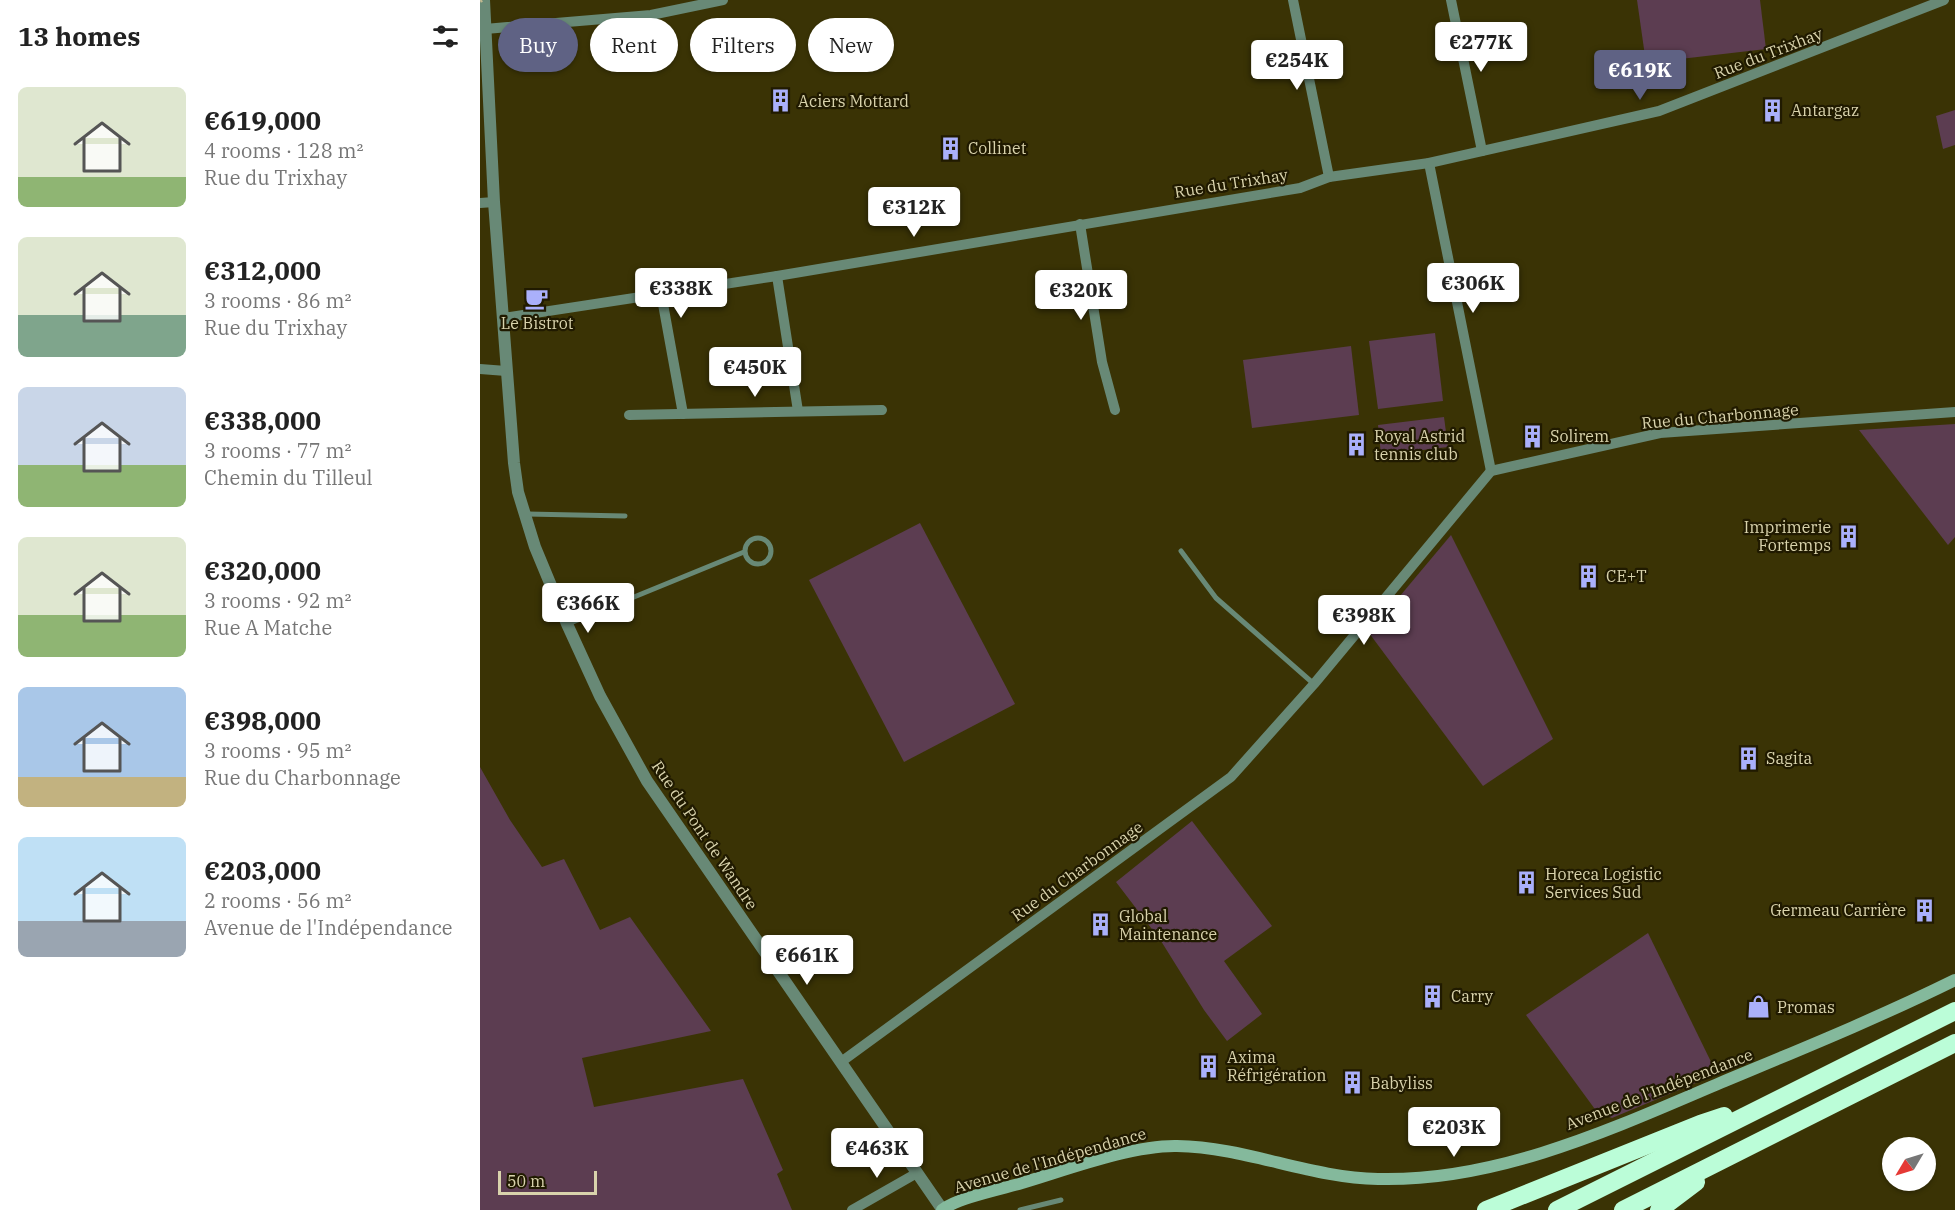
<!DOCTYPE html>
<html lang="en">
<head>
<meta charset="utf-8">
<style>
  :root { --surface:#fff; --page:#f6f6f6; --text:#222; --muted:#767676; --accent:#5f6284 }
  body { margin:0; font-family:"IBM Plex Serif",serif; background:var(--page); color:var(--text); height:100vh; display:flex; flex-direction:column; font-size:22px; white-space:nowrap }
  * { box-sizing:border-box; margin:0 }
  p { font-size:20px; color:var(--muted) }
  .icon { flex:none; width:33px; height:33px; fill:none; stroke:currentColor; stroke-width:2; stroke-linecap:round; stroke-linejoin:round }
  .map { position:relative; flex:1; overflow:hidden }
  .panel { display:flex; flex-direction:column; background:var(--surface); width:480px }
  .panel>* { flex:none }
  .top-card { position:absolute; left:18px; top:18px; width:570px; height:54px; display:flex; gap:12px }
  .needle { width:39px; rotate:232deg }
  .fabs { position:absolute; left:1402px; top:1137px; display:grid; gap:12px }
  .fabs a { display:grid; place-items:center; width:54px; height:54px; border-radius:50%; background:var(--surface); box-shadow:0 2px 4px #0004; font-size:30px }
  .scale { position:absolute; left:18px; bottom:15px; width:99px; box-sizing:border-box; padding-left:6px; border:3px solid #d9d3ac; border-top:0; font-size:16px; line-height:21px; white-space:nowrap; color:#d9d3ac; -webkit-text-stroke:4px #201a00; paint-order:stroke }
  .price { position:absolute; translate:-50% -51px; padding:0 14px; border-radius:6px; background:#fff; color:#222; font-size:20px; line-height:39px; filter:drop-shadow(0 2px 3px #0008) }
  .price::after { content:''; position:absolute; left:50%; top:36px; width:18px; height:14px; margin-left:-9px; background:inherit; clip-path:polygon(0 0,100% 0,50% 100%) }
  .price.active { background:var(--accent); color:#fff }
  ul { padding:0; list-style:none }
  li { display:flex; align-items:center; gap:18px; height:150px; padding:0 18px }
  li span { display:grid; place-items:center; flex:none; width:168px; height:120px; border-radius:9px; color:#555 }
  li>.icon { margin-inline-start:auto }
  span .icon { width:72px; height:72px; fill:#fffc; stroke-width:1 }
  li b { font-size:26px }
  h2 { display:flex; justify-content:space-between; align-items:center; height:72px; padding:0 18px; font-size:26px }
  .tag { padding:0 21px; border-radius:27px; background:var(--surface); box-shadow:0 2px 4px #0004; font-size:21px; line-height:54px }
  .tag.active { background:var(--accent); color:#fff }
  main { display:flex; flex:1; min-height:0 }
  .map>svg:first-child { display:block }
  .green { fill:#5c3d51 }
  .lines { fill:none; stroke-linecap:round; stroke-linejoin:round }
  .service { stroke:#688976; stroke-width:5 }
  .minor { stroke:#688976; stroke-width:10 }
  .tertiary { stroke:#688976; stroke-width:12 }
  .secondary { stroke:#84b99c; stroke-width:12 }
  .motorway { stroke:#bbfdd8; stroke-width:18 }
  .rail { stroke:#c0b991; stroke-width:4; stroke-dasharray:3 6; stroke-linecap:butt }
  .labels { text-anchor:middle; stroke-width:4.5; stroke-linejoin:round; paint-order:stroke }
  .street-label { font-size:16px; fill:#d9d3ac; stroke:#201a00 }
  .poi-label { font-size:16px; fill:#d9d3ac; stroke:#201a00; text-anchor:start }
</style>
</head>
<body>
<main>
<section class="panel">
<h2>13 homes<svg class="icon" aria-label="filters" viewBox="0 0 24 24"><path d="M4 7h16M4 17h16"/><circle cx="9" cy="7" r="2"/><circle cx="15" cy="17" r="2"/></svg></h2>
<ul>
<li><span style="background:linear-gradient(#dfe7d0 75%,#8fb573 0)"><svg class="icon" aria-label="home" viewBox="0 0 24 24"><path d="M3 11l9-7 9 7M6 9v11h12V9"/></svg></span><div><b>€619,000</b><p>4 rooms · 128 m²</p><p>Rue du Trixhay</p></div></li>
<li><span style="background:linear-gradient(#dfe7d0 65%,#7fa58c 0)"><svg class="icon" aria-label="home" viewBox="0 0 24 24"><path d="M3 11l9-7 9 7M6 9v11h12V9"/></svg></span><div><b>€312,000</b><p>3 rooms · 86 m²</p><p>Rue du Trixhay</p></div></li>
<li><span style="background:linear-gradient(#c9d6e8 65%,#8fb573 0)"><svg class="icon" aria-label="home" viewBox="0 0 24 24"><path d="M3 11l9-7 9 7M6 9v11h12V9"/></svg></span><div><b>€338,000</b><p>3 rooms · 77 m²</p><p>Chemin du Tilleul</p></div></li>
<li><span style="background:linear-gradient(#dfe7d0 65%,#8fb573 0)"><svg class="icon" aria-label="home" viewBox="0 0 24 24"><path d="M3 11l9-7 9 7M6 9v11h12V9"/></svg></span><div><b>€320,000</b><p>3 rooms · 92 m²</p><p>Rue A Matche</p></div></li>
<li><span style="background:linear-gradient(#a9c7e8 75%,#c2b280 0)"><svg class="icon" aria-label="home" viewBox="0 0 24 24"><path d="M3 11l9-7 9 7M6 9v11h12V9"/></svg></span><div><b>€398,000</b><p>3 rooms · 95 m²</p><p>Rue du Charbonnage</p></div></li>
<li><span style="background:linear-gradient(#bfe0f5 70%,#9aa5b1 0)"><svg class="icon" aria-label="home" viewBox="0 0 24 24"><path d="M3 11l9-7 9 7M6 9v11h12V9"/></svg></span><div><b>€203,000</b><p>2 rooms · 56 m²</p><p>Avenue de l'Indépendance</p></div></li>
</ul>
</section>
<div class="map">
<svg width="1475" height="1210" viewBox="0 0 1475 1210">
  <rect width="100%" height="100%" fill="#3a3305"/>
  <!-- green -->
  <g class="green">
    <path d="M 1157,0 L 1280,0 L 1286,49 L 1166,63 Z"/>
    <path d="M 1475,110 L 1475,145 L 1463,149 L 1456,116 Z"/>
    <path d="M 955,333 L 963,401 L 898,409 L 889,341 Z"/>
    <path d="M 871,346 L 879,415 L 772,428 L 763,360 Z"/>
    <path d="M 964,417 L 968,447 L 901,455 L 898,425 Z"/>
    <path d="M 1475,424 L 1475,537 L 1468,545 L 1379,430 Z"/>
    <path d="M 440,523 L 535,704 L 424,762 L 329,580 Z"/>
    <path d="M 971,535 L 1073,739 L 1003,786 L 889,633 Z"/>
    <path d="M 0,767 L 30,820 L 62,867 L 84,859 L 120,930 L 150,917 L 231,1031 L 102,1058 L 114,1107 L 263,1079 L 303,1170 L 297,1174 L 312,1210 L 0,1210 Z"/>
    <path d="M 712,821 L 792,926 L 744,961 L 782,1014 L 747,1041 L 724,1010 L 681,941 L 636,882 Z"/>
    <path d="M 1168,933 L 1237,1074 L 1132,1118 L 1117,1112 L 1046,1015 Z"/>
  </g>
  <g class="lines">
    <!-- service -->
    <g class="service">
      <path d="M 47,514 L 145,516"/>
      <circle cx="278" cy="551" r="13"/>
      <path d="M 701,551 L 736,598 L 834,684"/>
      <path d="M 88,624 L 264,552"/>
      <path d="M 540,1210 L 581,1200"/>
    </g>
    <!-- minor -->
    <g class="minor">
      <path d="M 813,0 L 849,177"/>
      <path d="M 971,0 L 1002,151"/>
      <path d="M 5,29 L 171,15 L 243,0"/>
      <path d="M 949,163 L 1011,471"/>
      <path d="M 0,203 L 14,202"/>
      <path d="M 600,224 L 622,362 L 635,410"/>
      <path d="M 297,276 L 318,411"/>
      <path d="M 181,293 L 203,414"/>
      <path d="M 23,318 L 297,276 L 820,188 L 849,177 L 949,163 L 1179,111 L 1464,0"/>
      <path d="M 0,369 L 26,371"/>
      <path d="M 149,415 L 402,410"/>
      <path d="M 361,1062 L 751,777 L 834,684 L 1011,471 L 1180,433 L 1475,412"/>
      <path d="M 372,1210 L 437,1173"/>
    </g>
    <!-- tertiary -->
    <path class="tertiary" d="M 4,0 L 14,202 L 34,463 L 38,492 L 55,547 L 87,624 L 120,696 L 167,781 L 462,1209"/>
    <!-- secondary -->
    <path class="secondary" d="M 462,1210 C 477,1198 521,1189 542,1183 C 586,1170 652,1145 697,1146 C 766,1147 830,1178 898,1179 C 1017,1182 1132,1129 1240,1083 C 1319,1050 1398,1018 1475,980"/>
    <!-- motorway -->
    <g class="motorway">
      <path d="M 1006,1210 L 1220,1124 L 1244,1116"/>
      <path d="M 1077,1210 L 1475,1011"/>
      <path d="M 1143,1210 L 1475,1043"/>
      <path d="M 1179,1210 L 1216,1182"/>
    </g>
    <!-- rail -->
    <path class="rail" d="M 0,1 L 2,0"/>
  </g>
  <!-- icons -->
  <defs>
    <symbol id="building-bare" viewBox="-9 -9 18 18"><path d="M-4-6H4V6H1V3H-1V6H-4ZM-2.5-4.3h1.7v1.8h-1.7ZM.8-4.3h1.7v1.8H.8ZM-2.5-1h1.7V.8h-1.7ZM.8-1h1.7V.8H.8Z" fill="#aab0fb" stroke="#201a00" stroke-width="2.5" paint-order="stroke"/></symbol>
    <symbol id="cafe-bare" viewBox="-9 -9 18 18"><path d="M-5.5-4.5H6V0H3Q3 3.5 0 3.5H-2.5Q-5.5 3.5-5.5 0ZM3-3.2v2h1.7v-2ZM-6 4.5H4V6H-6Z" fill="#aab0fb" stroke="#201a00" stroke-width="2.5" paint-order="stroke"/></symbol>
    <symbol id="shop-bare" viewBox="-9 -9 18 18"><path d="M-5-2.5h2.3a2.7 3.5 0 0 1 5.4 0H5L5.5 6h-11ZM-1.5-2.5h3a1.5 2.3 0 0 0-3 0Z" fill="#aab0fb" stroke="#201a00" stroke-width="2.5" paint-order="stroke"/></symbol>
  </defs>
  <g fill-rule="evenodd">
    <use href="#building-bare" x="284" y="84" width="33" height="33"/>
    <use href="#building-bare" x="1276" y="94" width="33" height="33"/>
    <use href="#building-bare" x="454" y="132" width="33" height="33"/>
    <use href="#cafe-bare" x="40" y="282" width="33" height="33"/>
    <use href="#building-bare" x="1036" y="420" width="33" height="33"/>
    <use href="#building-bare" x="860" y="428" width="33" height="33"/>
    <use href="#building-bare" x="1352" y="520" width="33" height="33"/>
    <use href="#building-bare" x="1092" y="560" width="33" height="33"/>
    <use href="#building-bare" x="1252" y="742" width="33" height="33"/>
    <use href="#building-bare" x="1030" y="866" width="33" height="33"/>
    <use href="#building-bare" x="1428" y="894" width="33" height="33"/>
    <use href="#building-bare" x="604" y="908" width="33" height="33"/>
    <use href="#building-bare" x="936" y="980" width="33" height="33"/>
    <use href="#shop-bare" x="1262" y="990" width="33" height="33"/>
    <use href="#building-bare" x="712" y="1050" width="33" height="33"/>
    <use href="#building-bare" x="856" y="1066" width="33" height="33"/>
  </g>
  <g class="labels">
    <!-- street labels -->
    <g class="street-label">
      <text transform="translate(1288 53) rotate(-21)" y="6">Rue du Trixhay</text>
      <text transform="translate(751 183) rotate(-9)" y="6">Rue du Trixhay</text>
      <text transform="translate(1240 416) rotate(-5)" y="6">Rue du Charbonnage</text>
      <text transform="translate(225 835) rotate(56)" y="6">Rue du Pont de Wandre</text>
      <text transform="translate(597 871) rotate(-36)" y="6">Rue du Charbonnage</text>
      <text transform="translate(1179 1089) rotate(-21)" y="6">Avenue de l'Indépendance</text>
      <text transform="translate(570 1160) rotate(-16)" y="6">Avenue de l'Indépendance</text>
    </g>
    <!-- poi labels -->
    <g class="poi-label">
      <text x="318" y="107">Aciers Mottard</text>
      <text x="1311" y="116">Antargaz</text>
      <text x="488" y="154">Collinet</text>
      <text x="57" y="329" text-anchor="middle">Le Bistrot</text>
      <text x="894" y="442">Royal Astrid<tspan x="894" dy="18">tennis club</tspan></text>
      <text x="1070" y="442">Solirem</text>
      <text x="1351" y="533" text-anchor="end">Imprimerie<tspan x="1351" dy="18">Fortemps</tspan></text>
      <text x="1126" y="582">CE+T</text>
      <text x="1286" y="764">Sagita</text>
      <text x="1065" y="880">Horeca Logistic<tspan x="1065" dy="18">Services Sud</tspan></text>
      <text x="1426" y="916" text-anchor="end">Germeau Carrière</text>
      <text x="639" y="922">Global<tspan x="639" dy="18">Maintenance</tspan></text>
      <text x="971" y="1002">Carry</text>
      <text x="1297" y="1013">Promas</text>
      <text x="747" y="1063">Axima<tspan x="747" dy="18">Réfrigération</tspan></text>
      <text x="890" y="1089">Babyliss</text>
    </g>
  </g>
</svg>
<div class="fabs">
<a><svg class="needle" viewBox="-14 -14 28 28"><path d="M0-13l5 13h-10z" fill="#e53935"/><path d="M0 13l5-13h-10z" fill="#767676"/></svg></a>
</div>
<div class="scale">50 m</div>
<b class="price" style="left:1001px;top:73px">€277K</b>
<b class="price" style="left:817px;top:91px">€254K</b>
<b class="price active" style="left:1160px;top:101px">€619K</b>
<b class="price" style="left:434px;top:238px">€312K</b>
<b class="price" style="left:993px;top:314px">€306K</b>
<b class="price" style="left:201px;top:319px">€338K</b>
<b class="price" style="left:601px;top:321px">€320K</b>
<b class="price" style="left:275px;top:398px">€450K</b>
<b class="price" style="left:108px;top:634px">€366K</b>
<b class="price" style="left:884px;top:646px">€398K</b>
<b class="price" style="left:327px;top:986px">€661K</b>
<b class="price" style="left:974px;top:1158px">€203K</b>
<b class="price" style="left:397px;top:1179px">€463K</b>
<div class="top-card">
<a class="tag active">Buy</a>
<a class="tag">Rent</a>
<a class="tag">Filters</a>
<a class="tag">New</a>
</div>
</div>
</main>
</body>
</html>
